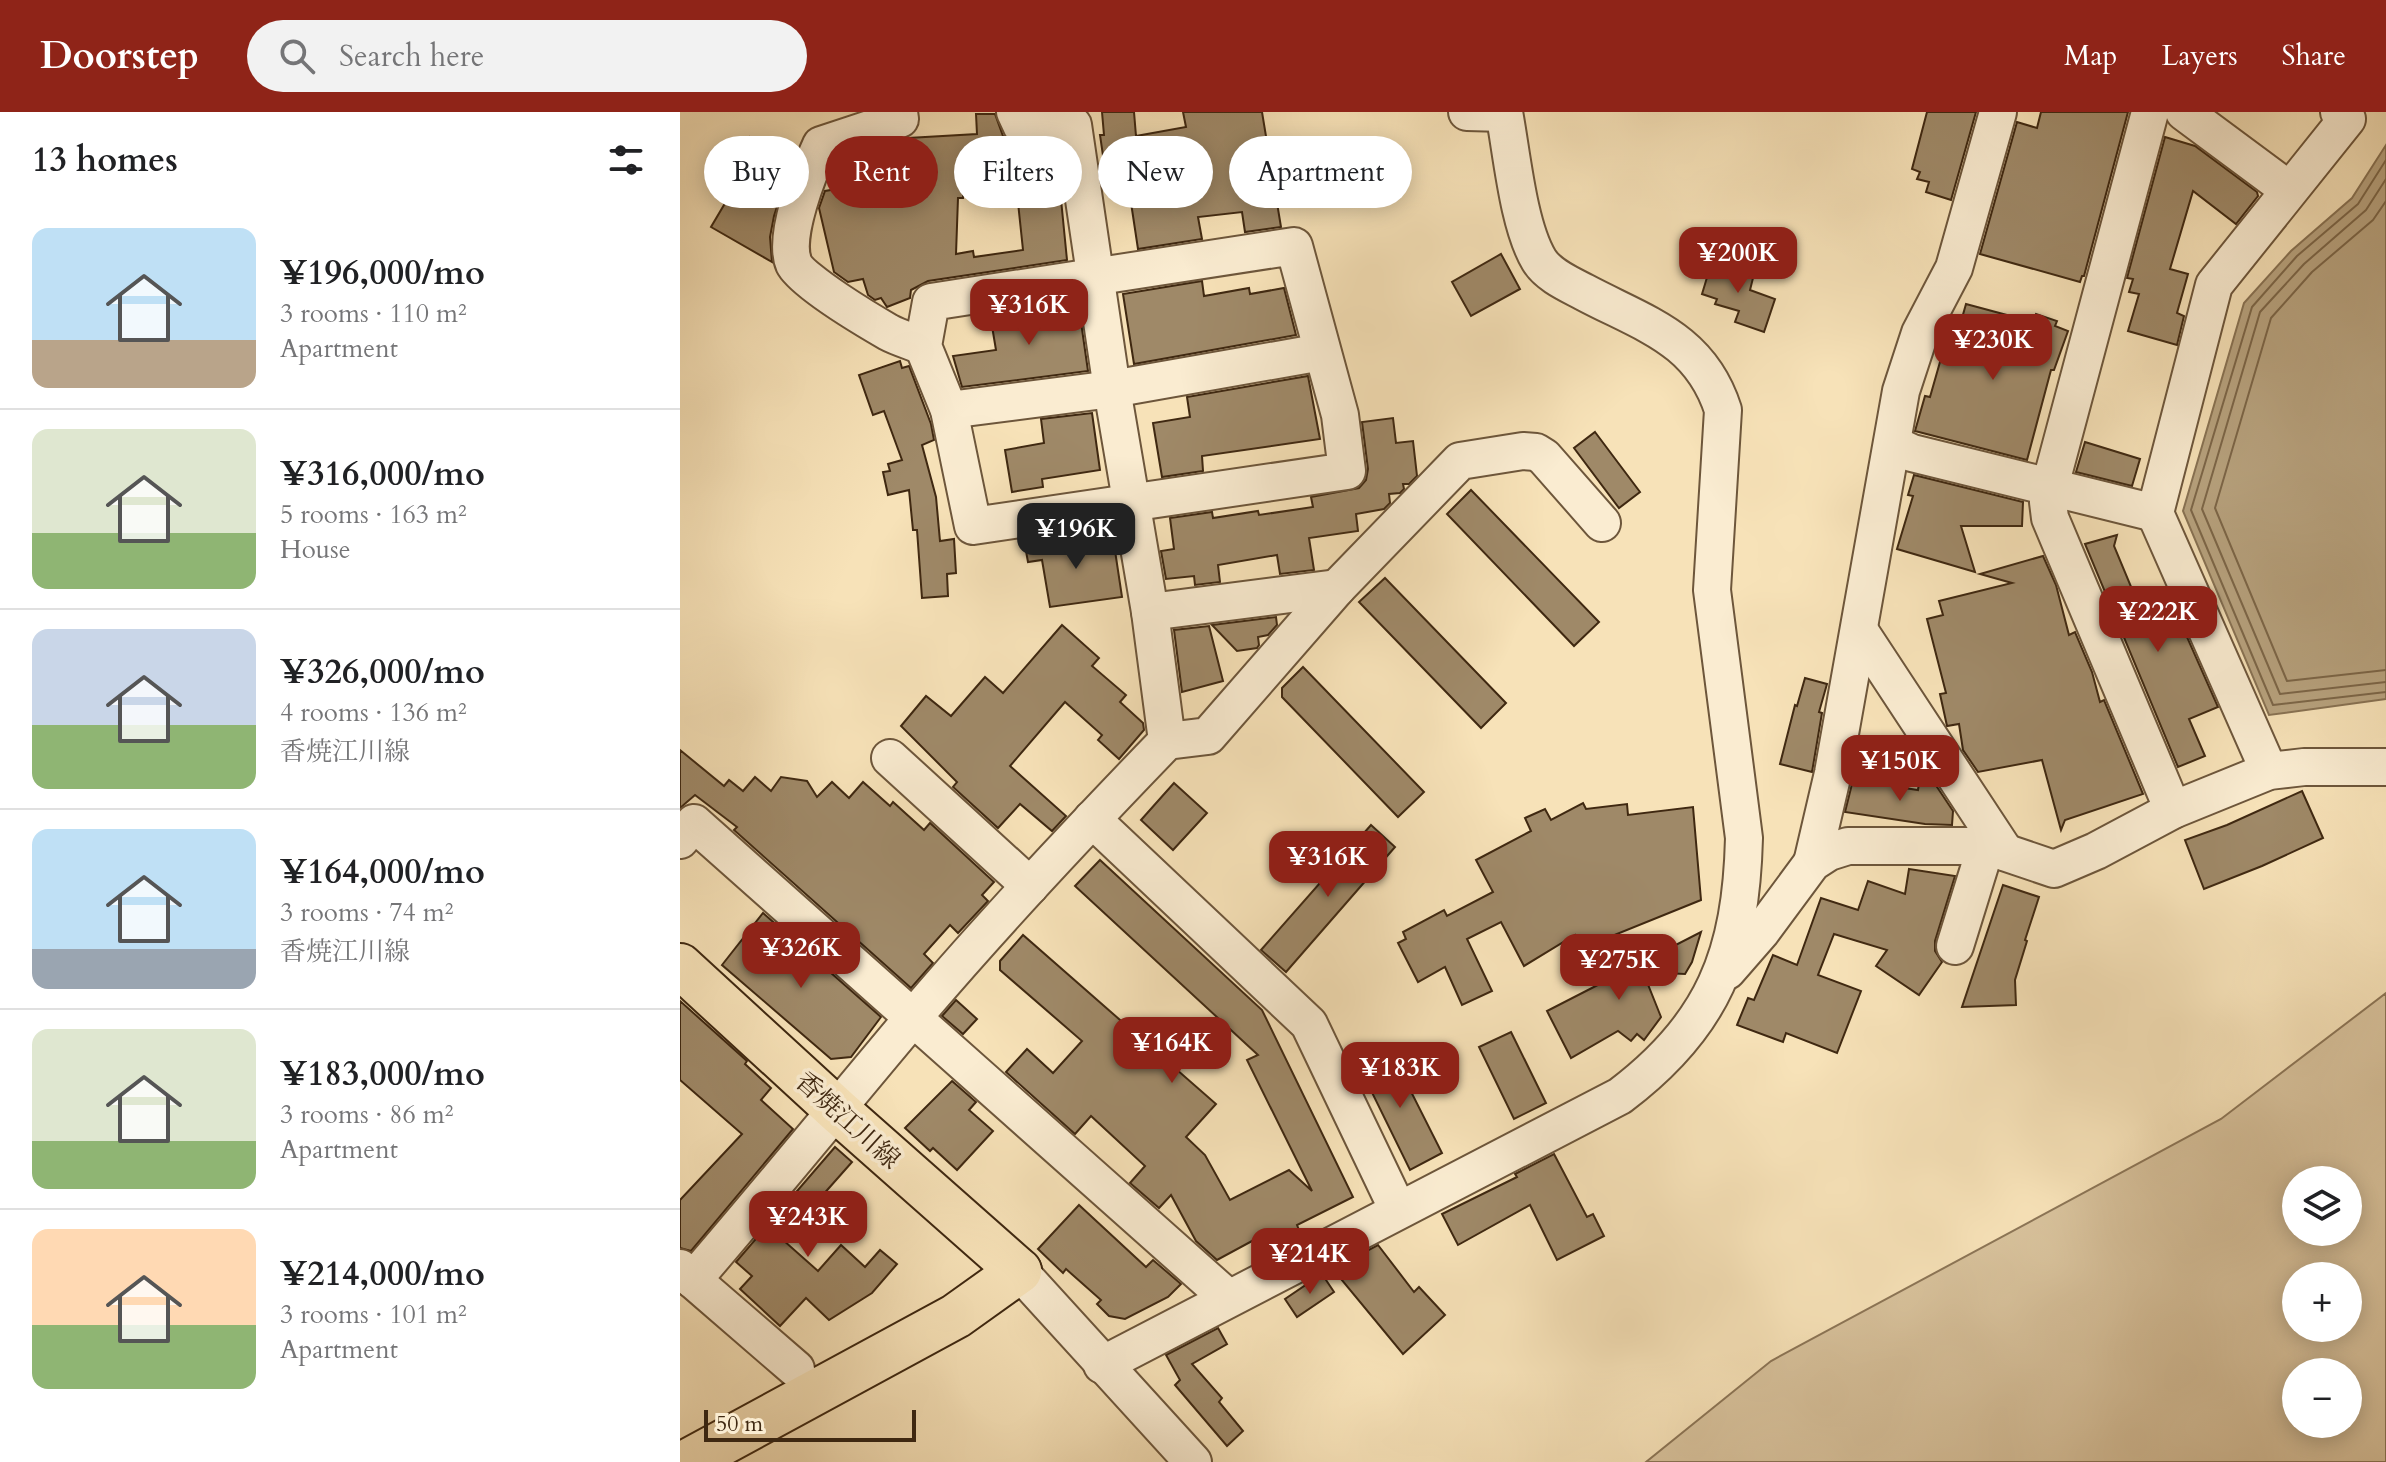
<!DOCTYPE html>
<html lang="en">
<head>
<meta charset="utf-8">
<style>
  :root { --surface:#fff; --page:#f2f2f2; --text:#202124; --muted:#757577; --line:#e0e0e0; --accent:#8f2418 }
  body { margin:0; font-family:Cardo,"Noto Serif JP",serif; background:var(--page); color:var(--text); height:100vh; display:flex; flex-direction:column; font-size:30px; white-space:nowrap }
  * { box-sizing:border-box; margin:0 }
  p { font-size:26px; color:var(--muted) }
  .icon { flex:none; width:44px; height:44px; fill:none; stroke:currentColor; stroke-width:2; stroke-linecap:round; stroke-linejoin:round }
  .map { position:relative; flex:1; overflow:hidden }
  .details { display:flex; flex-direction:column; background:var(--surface); width:680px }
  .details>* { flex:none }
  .banner { position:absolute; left:24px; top:24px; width:760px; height:72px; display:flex; gap:16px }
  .controls { position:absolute; left:1602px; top:1054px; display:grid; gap:16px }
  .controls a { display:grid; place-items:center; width:80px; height:80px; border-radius:50%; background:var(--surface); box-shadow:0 4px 20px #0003; font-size:40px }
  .scale { position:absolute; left:24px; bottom:20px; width:212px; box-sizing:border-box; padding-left:8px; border:4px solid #3f2811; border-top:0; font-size:22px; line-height:28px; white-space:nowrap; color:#3f2811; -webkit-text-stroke:6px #faecd1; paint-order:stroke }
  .price { position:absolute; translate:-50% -68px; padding:0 18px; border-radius:16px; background:var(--accent); color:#fff; font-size:26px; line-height:52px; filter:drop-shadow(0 2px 4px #0008) }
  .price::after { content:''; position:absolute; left:50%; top:48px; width:24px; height:18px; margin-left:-12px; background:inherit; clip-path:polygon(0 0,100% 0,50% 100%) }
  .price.current { background:#222; color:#fff }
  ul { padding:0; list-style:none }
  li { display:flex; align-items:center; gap:24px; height:200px; padding:0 32px }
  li+li { border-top:2px solid var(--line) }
  li span { display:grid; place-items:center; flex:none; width:224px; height:160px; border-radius:16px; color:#555 }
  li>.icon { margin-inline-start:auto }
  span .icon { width:96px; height:96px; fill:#fffc; stroke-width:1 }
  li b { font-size:34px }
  h2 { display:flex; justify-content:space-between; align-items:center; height:96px; padding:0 32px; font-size:34px }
  .pill { padding:0 28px; border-radius:36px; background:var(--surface); box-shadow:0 4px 20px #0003; font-size:28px; line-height:72px }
  .pill.current { background:var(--accent); color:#fff }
  header { display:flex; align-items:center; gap:48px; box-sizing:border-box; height:112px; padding:0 40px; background:var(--accent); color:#fff }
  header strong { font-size:38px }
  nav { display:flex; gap:44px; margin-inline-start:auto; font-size:28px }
  .search { width:560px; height:72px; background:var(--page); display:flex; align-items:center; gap:20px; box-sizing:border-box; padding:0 28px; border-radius:44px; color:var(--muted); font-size:30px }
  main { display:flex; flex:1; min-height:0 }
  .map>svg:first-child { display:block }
  .green { fill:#d8c29c; stroke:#8c7556; stroke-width:2; fill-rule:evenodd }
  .water { fill:#b8a37f; stroke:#887253; stroke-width:2 }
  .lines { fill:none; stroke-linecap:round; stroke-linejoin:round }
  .shore { stroke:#7c6648; stroke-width:2 }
  .building { fill:#9f8968; stroke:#3f2811; stroke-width:2 }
  .minor-casing { stroke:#6d563b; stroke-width:40 }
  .major-casing { stroke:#3f2811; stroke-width:48 }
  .minor { stroke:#faecd1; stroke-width:36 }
  .major { stroke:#f7e2b8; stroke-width:44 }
  .labels { text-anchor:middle; stroke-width:7; stroke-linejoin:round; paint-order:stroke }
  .street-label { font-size:26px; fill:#3f2811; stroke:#faecd1 }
</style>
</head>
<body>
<header>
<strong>Doorstep</strong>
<div class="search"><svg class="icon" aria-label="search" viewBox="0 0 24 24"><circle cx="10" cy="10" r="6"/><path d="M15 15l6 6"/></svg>Search here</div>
<nav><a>Map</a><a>Layers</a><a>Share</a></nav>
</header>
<main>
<section class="details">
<h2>13 homes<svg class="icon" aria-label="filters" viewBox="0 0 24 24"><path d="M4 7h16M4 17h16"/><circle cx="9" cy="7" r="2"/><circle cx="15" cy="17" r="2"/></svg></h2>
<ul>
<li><span style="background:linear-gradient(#bfe0f5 70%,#b9a48a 0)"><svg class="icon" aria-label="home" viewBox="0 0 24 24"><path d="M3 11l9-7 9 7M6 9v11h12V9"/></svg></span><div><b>¥196,000/mo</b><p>3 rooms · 110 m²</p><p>Apartment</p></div></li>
<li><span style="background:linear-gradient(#dfe7d0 65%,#8fb573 0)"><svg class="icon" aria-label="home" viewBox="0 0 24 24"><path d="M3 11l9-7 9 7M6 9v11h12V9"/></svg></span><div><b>¥316,000/mo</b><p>5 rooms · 163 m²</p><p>House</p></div></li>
<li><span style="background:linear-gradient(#c9d6e8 60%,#8fb573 0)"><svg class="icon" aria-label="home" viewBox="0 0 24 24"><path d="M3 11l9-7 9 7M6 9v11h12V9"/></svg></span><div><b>¥326,000/mo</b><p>4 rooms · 136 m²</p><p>香焼江川線</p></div></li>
<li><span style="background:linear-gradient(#bfe0f5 75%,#9aa5b1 0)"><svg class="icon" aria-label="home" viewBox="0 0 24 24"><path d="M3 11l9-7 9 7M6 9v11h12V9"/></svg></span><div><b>¥164,000/mo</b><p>3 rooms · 74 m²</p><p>香焼江川線</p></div></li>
<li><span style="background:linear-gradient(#dfe7d0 70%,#8fb573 0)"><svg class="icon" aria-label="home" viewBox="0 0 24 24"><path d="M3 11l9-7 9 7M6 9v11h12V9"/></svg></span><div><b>¥183,000/mo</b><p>3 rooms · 86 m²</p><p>Apartment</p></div></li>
<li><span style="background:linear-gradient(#ffd9b3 60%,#8fb573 0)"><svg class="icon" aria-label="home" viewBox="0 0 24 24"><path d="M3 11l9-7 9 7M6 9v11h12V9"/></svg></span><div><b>¥214,000/mo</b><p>3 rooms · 101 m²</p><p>Apartment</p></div></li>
</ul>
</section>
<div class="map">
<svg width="1706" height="1350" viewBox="0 0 1706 1350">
  <rect width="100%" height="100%" fill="#f7e2b8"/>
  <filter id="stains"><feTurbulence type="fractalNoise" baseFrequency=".0025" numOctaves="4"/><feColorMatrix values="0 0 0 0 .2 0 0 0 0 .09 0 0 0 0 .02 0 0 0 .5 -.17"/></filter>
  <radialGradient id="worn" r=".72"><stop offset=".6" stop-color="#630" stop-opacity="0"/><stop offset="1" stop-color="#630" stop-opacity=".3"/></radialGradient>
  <!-- green -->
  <path class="green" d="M 1706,881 L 1706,1350 L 966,1350 L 1091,1249 L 1541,1007 ZM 1616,1068 L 1668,1068 L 1668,1120 L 1616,1120 ZM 1616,1164 L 1668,1164 L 1668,1216 L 1616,1216 ZM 1616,1260 L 1668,1260 L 1668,1312 L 1616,1312 Z"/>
  <!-- water -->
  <path class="water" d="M 1706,33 L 1706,587 L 1589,603 L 1503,399 L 1564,191 L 1611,139 L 1672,86 Z"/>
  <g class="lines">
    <!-- shore -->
    <g class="shore">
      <path d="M 1706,48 L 1678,92 L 1617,144 L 1572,195 L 1511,398 L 1593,593 L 1706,580"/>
      <path d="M 1706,67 L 1686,98 L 1624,152 L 1580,200 L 1522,397 L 1600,582 L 1706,570"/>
      <path d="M 1706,89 L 1693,108 L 1632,160 L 1591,206 L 1535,396 L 1607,569 L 1706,558"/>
    </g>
  </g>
  <!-- building -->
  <g class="building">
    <path d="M 422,0 L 454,0 L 456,24 L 506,15 L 503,0 L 582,0 L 601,115 L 565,120 L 562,100 L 518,105 L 522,127 L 458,137 L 450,84 L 441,86 L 439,69 L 427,71 L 420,23 L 424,23 Z"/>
    <path d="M 1247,0 L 1296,0 L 1271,88 L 1246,80 L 1249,70 L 1237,67 L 1240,60 L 1232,57 Z"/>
    <path d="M 1361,0 L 1448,0 L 1404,164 L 1402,164 L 1400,170 L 1300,142 L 1337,10 L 1357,16 Z"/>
    <path d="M 296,2 L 315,2 L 323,24 L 330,32 L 338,56 L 284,57 L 283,86 L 278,86 L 276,142 L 293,139 L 294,145 L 343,138 L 335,62 L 378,57 L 387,148 L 248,169 L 231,178 L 230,186 L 207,195 L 201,186 L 195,188 L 188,183 L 183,167 L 168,170 L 154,160 L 139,96 L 145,79 L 176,74 L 172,45 L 228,26 L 297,22 Z"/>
    <path d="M 70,25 L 115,39 L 94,104 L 90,125 L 92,150 L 31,115 L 54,76 Z"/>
    <path d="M 1485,25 L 1515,34 L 1577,80 L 1578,84 L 1556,112 L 1513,79 L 1490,157 L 1508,162 L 1497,201 L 1504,204 L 1497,233 L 1448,219 L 1459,182 L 1449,180 L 1453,167 L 1447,166 Z"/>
    <path d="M 821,142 L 840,177 L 791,204 L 772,170 Z"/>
    <path d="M 1032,149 L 1074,162 L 1070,178 L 1095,187 L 1084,220 L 1055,210 L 1059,199 L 1035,192 L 1037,187 L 1022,182 Z"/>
    <path d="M 522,169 L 524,184 L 569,176 L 570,182 L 604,176 L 616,223 L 454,252 L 443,182 Z"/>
    <path d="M 398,189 L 408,259 L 282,275 L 273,244 L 316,238 L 310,202 Z"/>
    <path d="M 1286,192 L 1353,210 L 1356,202 L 1377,209 L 1375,214 L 1388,219 L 1374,258 L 1371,258 L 1347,348 L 1235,319 L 1245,284 L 1250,285 L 1264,236 L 1273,238 Z"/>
    <path d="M 220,249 L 222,256 L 229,254 L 251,312 L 254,328 L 242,333 L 256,385 L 260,429 L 274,427 L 276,461 L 267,462 L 268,484 L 242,486 L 237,418 L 233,418 L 229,378 L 208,383 L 203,360 L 210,359 L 208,352 L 222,348 L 204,299 L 193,303 L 179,263 Z"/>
    <path d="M 628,264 L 640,327 L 522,344 L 523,359 L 482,365 L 473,311 L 510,305 L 507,285 Z"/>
    <path d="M 412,301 L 420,358 L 362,367 L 363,375 L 332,380 L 325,338 L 364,331 L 361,307 Z"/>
    <path d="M 713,306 L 716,331 L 733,329 L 737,364 L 729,372 L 723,372 L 724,377 L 720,381 L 709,382 L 710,391 L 704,397 L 676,402 L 678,419 L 629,426 L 634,458 L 600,462 L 597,443 L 538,453 L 540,470 L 515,473 L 514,464 L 486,467 L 481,439 L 494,437 L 490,406 L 532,400 L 533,406 L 578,399 L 579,403 L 633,395 L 631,385 L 679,376 L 686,368 L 688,357 L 682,310 Z"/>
    <path d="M 915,320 L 960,380 L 939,396 L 894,336 Z"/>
    <path d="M 1405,330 L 1460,347 L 1452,374 L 1396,360 Z"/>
    <path d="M 1234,363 L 1343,390 L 1342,414 L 1281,414 L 1295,460 L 1217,437 L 1233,384 L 1228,383 Z"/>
    <path d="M 791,378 L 919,510 L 894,534 L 767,402 Z"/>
    <path d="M 382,422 L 384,440 L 434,432 L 442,485 L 370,495 L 362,448 L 348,450 L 344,428 Z"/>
    <path d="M 1437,423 L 1434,434 L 1459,494 L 1488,482 L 1538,595 L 1509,607 L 1525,644 L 1498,655 L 1405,432 Z"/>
    <path d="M 1363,444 L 1376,473 L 1389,523 L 1395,520 L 1412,560 L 1420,590 L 1424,588 L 1463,682 L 1385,708 L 1381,718 L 1362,648 L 1298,660 L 1283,638 L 1279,612 L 1267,614 L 1260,582 L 1266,581 L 1247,507 L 1263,503 L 1259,489 L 1332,471 L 1300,462 Z"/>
    <path d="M 705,466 L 826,591 L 801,616 L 679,490 Z"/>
    <path d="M 596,505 L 597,513 L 588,523 L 578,525 L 579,533 L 577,536 L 557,539 L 532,513 Z"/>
    <path d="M 382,513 L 419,546 L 412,554 L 446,583 L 440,590 L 463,611 L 464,618 L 439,647 L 418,628 L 422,623 L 385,590 L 330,654 L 386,704 L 372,719 L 340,692 L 318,716 L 273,675 L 277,670 L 221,614 L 246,584 L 271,604 L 305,565 L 323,581 Z"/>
    <path d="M 529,514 L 543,569 L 502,580 L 494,518 Z"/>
    <path d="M 623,555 L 744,680 L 718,705 L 602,585 L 602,576 Z"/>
    <path d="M 1125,566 L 1147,572 L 1139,600 L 1142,601 L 1132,660 L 1100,652 L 1115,593 L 1117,594 Z"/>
    <path d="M 0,638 L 44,674 L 49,668 L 63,679 L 75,665 L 91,679 L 101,665 L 127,669 L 137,685 L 152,670 L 169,686 L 183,670 L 210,694 L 213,690 L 244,718 L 250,711 L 314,770 L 302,783 L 308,789 L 278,821 L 270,813 L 244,842 L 253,851 L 231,876 L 54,718 L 57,715 L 15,683 L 0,696 Z"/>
    <path d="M 1173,668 L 1238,678 L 1239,671 L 1255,672 L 1273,699 L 1272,713 L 1245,712 L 1165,700 Z"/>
    <path d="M 494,671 L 527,701 L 493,738 L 461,708 Z"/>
    <path d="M 1622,679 L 1643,726 L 1582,754 L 1524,777 L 1505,728 L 1547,713 Z"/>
    <path d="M 903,691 L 906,697 L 947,692 L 948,703 L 1013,695 L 1021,788 L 900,837 L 895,823 L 844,854 L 821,810 L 787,827 L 812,879 L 782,893 L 765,855 L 738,870 L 718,831 L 726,827 L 723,820 L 764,798 L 767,804 L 813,780 L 796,748 L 851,719 L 845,706 L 865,697 L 871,708 Z"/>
    <path d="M 691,713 L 715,735 L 606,860 L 581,838 Z"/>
    <path d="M 420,748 L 582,898 L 673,1085 L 617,1113 L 619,1118 L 590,1133 L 585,1122 L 537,1148 L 516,1129 L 491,1083 L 479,1096 L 450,1071 L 465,1054 L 411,1004 L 395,1022 L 326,960 L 347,937 L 373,961 L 402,929 L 320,858 L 320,849 L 343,823 L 536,992 L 506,1025 L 525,1043 L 550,1088 L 609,1058 L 632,1079 L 567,948 L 578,943 L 395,774 Z"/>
    <path d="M 1229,757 L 1275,764 L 1255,829 L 1255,839 L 1262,850 L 1239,883 L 1196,854 L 1207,838 L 1154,822 L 1138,863 L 1181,879 L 1157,941 L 1106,921 L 1103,930 L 1057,913 L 1068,886 L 1074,888 L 1093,843 L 1117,853 L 1141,786 L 1178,798 L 1188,769 L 1225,782 Z"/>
    <path d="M 1323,773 L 1359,785 L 1345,828 L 1347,829 L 1335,868 L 1336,893 L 1282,895 Z"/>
    <path d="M 83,801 L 201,905 L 171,945 L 151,947 L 42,853 Z"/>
    <path d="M 1021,820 L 1012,850 L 1005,862 L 963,860 L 981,905 L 964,928 L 957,922 L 951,929 L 938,919 L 891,946 L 867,899 Z"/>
    <path d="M 276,888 L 297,907 L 283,922 L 262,904 Z"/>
    <path d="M 0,889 L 67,949 L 65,952 L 91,976 L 81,988 L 113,1017 L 11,1139 L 0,1136 L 0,1088 L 62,1022 L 0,968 Z"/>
    <path d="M 831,920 L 866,991 L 834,1007 L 799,935 Z"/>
    <path d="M 710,938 L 762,1041 L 730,1058 L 679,954 Z"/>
    <path d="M 272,969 L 296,990 L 289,998 L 313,1019 L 277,1058 L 253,1036 L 250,1039 L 225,1016 Z"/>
    <path d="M 155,1035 L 172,1050 L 103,1128 L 138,1159 L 161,1133 L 185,1155 L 200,1138 L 217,1152 L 192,1181 L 149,1208 L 126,1186 L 100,1214 L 60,1177 L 72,1164 L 56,1150 Z"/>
    <path d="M 874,1042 L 907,1105 L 913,1102 L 924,1124 L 877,1148 L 850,1093 L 778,1133 L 762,1102 L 837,1065 L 835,1062 Z"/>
    <path d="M 399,1093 L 466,1155 L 473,1148 L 501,1172 L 488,1185 L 445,1207 L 429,1204 L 417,1192 L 421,1188 L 386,1157 L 383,1161 L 358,1137 Z"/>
    <path d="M 698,1133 L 734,1180 L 739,1175 L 765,1203 L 723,1242 L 656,1161 L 679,1143 Z"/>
    <path d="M 642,1162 L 654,1180 L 617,1205 L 605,1187 Z"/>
    <path d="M 538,1216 L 547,1232 L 512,1252 L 542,1286 L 539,1290 L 563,1319 L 547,1334 L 495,1273 L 500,1268 L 486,1243 Z"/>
  </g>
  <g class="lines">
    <defs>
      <g id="minor">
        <path d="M 219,0 L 220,7 L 141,33 C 129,59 102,125 114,152 C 122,169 189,209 208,220 C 219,226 231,229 243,234"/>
        <path d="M 335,0 L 342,15 L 393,13 L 432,277 L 470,500 L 487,629"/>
        <path d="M 787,0 L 824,1"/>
        <path d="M 1470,0 L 1370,374 L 1368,390 L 1370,406 L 1493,698"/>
        <path d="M 1504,0 L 1609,78"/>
        <path d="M 614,134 L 660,303 L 667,359 L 293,414 L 269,298 L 243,234 L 251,190 Z"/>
        <path d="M 269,298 L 432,277 L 642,240"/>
        <path d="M 1213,332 L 1232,341 L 1475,401"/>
        <path d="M 470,500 L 657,476"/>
        <path d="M 1179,518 L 1325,740"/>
        <path d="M 210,646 L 350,774"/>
        <path d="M 1589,659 L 1475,401 L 1534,173 L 1667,7 L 1659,0"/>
        <path d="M 412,707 L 629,912 L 718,1098"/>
        <path d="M 0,728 L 14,711 L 548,1186"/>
        <path d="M 1132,751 L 1153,661 L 1221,279 L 1240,221 L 1274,156 L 1318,0"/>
        <path d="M 1275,834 L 1306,734"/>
        <path d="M 1047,859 L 1081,820 L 1132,751 L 1149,740 L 1168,734 L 1306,734 L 1374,757 L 1416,739 L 1493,698 L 1589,659 L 1624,655 L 1706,655"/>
        <path d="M 0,1156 L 13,1168 C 87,1082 159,994 232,907 C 313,811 400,719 487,629 L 528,624 L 657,476 L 780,349 L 843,339 L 856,340 L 864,345 L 922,411"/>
        <path d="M 339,1159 L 513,1350"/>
        <path d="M 13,1168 L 116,1257"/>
        <path d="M 422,1253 L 940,984 C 1034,913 1061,842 1064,726 L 1032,478 L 1043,298 C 1020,226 964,212 904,180 C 889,172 868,163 859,148 C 838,113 832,42 824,0"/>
      </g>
      <g id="major">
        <path d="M 0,854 L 158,999 L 339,1159"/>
        <path d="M 7,1350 L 276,1204 L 339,1159"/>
      </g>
    </defs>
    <!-- minor casing -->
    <use href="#minor" class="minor-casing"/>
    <!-- major casing -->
    <use href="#major" class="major-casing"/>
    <!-- minor -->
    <use href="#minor" class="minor"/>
    <!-- major -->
    <use href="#major" class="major"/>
  </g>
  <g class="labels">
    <!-- street labels -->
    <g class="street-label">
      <text transform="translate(168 1008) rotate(42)" y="9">香焼江川線</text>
    </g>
  </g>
  <rect width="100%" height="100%" filter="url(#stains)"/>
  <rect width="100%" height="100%" fill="url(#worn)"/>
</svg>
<div class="controls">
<a><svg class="icon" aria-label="layers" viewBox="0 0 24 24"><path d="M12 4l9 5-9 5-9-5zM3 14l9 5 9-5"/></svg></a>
<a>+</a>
<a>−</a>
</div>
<div class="scale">50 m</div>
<b class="price" style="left:1058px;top:183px">¥200K</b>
<b class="price" style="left:349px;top:235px">¥316K</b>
<b class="price" style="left:1313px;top:270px">¥230K</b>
<b class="price current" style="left:396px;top:459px">¥196K</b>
<b class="price" style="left:1478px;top:542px">¥222K</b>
<b class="price" style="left:1220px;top:691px">¥150K</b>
<b class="price" style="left:648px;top:787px">¥316K</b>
<b class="price" style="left:121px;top:878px">¥326K</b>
<b class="price" style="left:939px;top:890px">¥275K</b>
<b class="price" style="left:492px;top:973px">¥164K</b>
<b class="price" style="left:720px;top:998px">¥183K</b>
<b class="price" style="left:128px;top:1147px">¥243K</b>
<b class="price" style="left:630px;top:1184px">¥214K</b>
<div class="banner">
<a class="pill">Buy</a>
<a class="pill current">Rent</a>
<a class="pill">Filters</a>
<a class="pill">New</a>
<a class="pill">Apartment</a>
</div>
</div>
</main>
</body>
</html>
